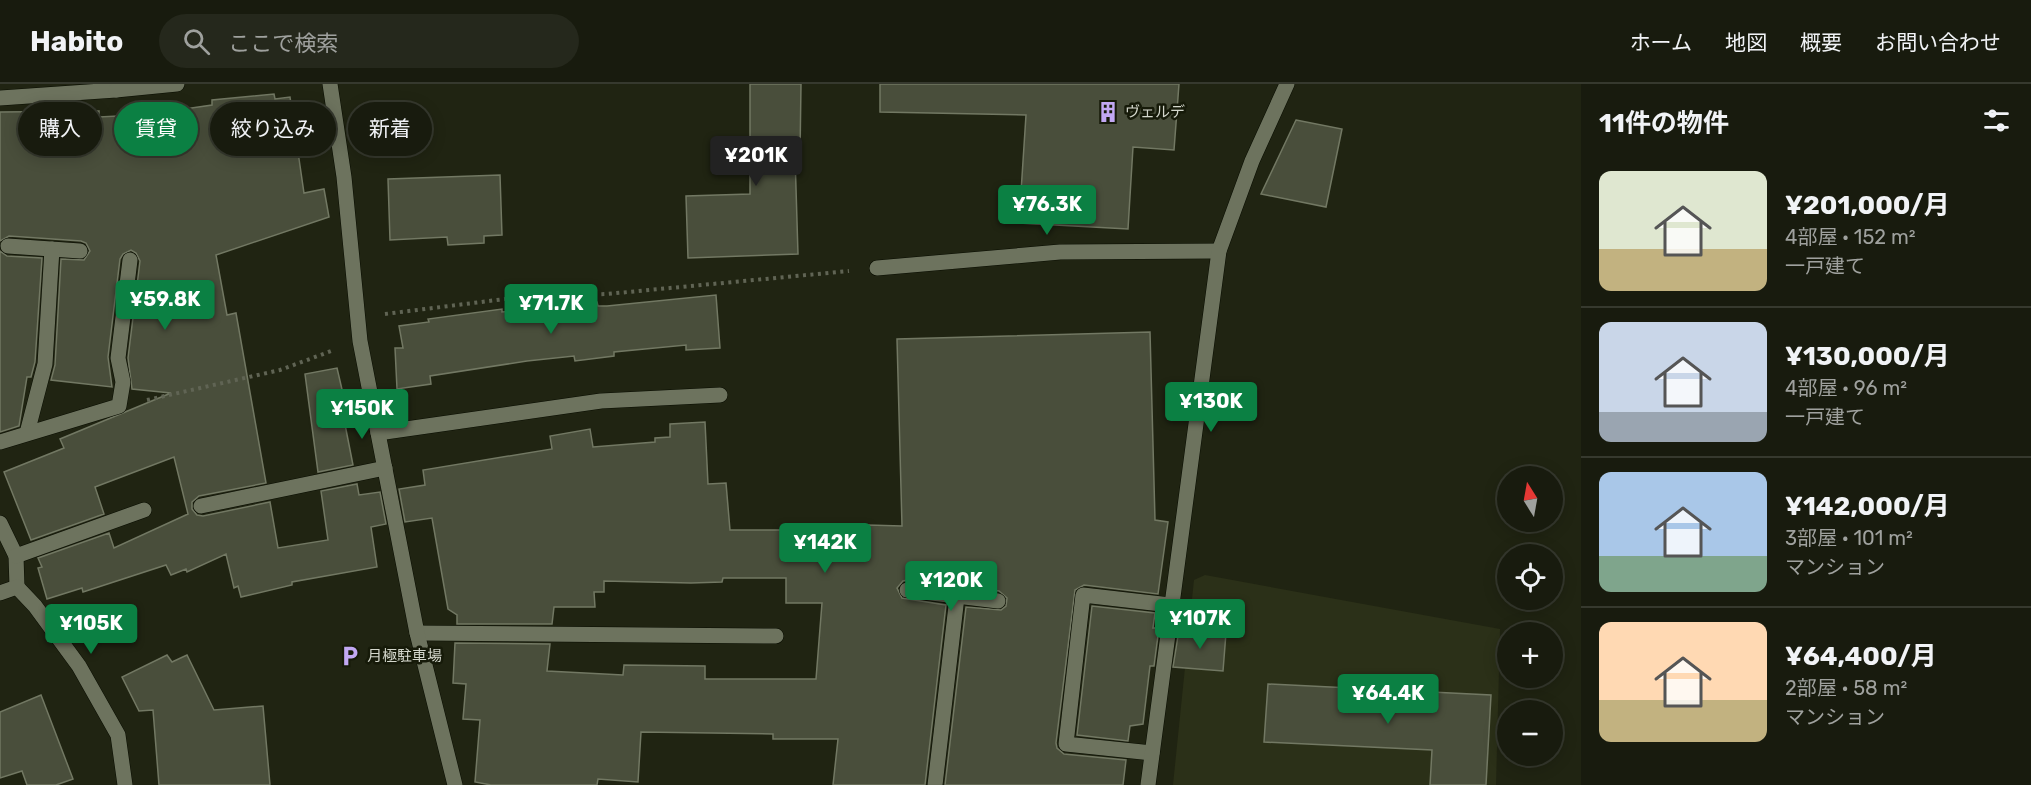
<!DOCTYPE html>
<html lang="ja">
<head>
<meta charset="utf-8">
<style>
  :root { --surface:#181b0e; --page:#25281c; --text:#f1f3f6; --muted:#9fa19e; --line:#36392e; --accent:#0b8043 }
  body { margin:0; font-family:Rubik,"Noto Sans JP",sans-serif; background:var(--page); color:var(--text); height:100vh; display:flex; flex-direction:column; font-size:22px; white-space:nowrap }
  * { box-sizing:border-box; margin:0 }
  p { font-size:20px; color:var(--muted) }
  .icon { flex:none; width:33px; height:33px; fill:none; stroke:currentColor; stroke-width:2; stroke-linecap:round; stroke-linejoin:round }
  .map { position:relative; flex:1; overflow:hidden }
  .drawer { display:flex; flex-direction:column; background:var(--surface); width:450px }
  .drawer>* { flex:none }
  .guide { position:absolute; left:18px; top:18px; width:570px; height:54px; display:flex; gap:12px }
  .needle { width:39px; rotate:349deg }
  .buttons { position:absolute; left:1497px; top:382px; display:grid; gap:12px }
  .buttons a { display:grid; place-items:center; width:66px; height:66px; border-radius:50%; background:var(--surface); box-shadow:0 3px 15px #0003,0 0 0 2px var(--line); font-size:30px }
  .price { position:absolute; translate:-50% -51px; padding:0 14px; border-radius:6px; background:var(--accent); color:#fff; font-size:20px; line-height:39px; filter:drop-shadow(0 2px 3px #0008) }
  .price::after { content:''; position:absolute; left:50%; top:36px; width:18px; height:14px; margin-left:-9px; background:inherit; clip-path:polygon(0 0,100% 0,50% 100%) }
  .price.current { background:#222; color:#fff }
  ul { padding:0; list-style:none }
  li { display:flex; align-items:center; gap:18px; height:150px; padding:0 18px }
  li+li { border-top:2px solid var(--line) }
  li span { display:grid; place-items:center; flex:none; width:168px; height:120px; border-radius:12px; color:#555 }
  li>.icon { margin-inline-start:auto }
  span .icon { width:72px; height:72px; fill:#fffc; stroke-width:1 }
  li b { font-size:26px }
  h2 { display:flex; justify-content:space-between; align-items:center; height:72px; padding:0 18px; font-size:26px }
  .tag { padding:0 21px; border-radius:27px; background:var(--surface); box-shadow:0 3px 15px #0003,0 0 0 2px var(--line); font-size:21px; line-height:54px }
  .tag.current { background:var(--accent); color:#fff }
  header { display:flex; align-items:center; gap:36px; box-sizing:border-box; height:84px; padding:0 30px; background:var(--surface); border-bottom:2px solid var(--line) }
  header strong { font-size:28px }
  nav { display:flex; gap:33px; margin-inline-start:auto; font-size:21px }
  .search { width:420px; height:54px; background:var(--page); display:flex; align-items:center; gap:15px; box-sizing:border-box; padding:0 21px; border-radius:33px; color:var(--muted); font-size:22px }
  main { display:flex; flex:1; min-height:0 }
  .map>svg:first-child { display:block }
  .built { fill:#2b3018 }
  .building { fill:#494e3b; stroke:#727863; stroke-width:1.5 }
  .lines { fill:none; stroke-linecap:round; stroke-linejoin:round }
  .lane-casing { stroke:#090d01; stroke-width:16 }
  .street-casing { stroke:#090d01; stroke-width:16 }
  .path { stroke:#606454; stroke-width:4; stroke-dasharray:3 4.5; stroke-linecap:butt }
  .lane { stroke:#6d735e; stroke-width:15 }
  .street { stroke:#6d735e; stroke-width:15 }
  .labels { text-anchor:middle; stroke-width:5; stroke-linejoin:round; paint-order:stroke }
  .poi-label { font-size:15px; fill:#d4d7cc; stroke:#161a09; text-anchor:start }
</style>
</head>
<body>
<header>
<strong>Habito</strong>
<div class="search"><svg class="icon" aria-label="search" viewBox="0 0 24 24"><circle cx="10" cy="10" r="6"/><path d="M15 15l6 6"/></svg>ここで検索</div>
<nav><a>ホーム</a><a>地図</a><a>概要</a><a>お問い合わせ</a></nav>
</header>
<main>
<div class="map">
<svg width="1581" height="701" viewBox="0 0 1581 701">
  <rect width="100%" height="100%" fill="#202412"/>
  <!-- built -->
  <path class="built" d="M 1205,491 L 1500,545 L 1496,701 L 1173,701 L 1194,496 Z"/>
  <!-- building -->
  <g class="building">
    <path d="M 750,0 L 801,0 L 800,71 L 795,71 L 798,170 L 688,174 L 686,112 L 750,110 Z"/>
    <path d="M 880,0 L 1179,0 L 1174,66 L 1133,63 L 1128,145 L 1019,139 L 1026,31 L 880,28 Z"/>
    <path d="M 274,10 L 275,15 L 290,13 L 304,109 L 324,105 L 329,133 L 216,171 L 227,231 L 236,229 L 266,399 L 199,412 L 192,418 L 192,425 L 197,431 L 203,432 L 270,418 L 278,464 L 328,456 L 321,407 L 357,400 L 359,411 L 380,408 L 386,440 L 371,443 L 377,483 L 292,498 L 292,501 L 241,513 L 238,502 L 234,504 L 226,470 L 187,488 L 186,485 L 171,491 L 166,481 L 83,508 L 82,504 L 47,515 L 38,484 L 42,483 L 38,474 L 109,449 L 114,464 L 188,430 L 174,373 L 95,403 L 104,430 L 31,456 L 4,388 L 64,364 L 60,355 L 171,309 L 132,305 L 128,274 L 140,177 L 136,169 L 131,166 L 123,170 L 120,175 L 108,273 L 112,303 L 51,296 L 55,281 L 61,175 L 84,176 L 90,167 L 86,159 L 81,157 L 9,152 L 0,157 L 0,28 L 99,27 L 99,33 L 178,29 L 177,26 L 212,21 L 212,16 Z"/>
    <path d="M 1296,36 L 1342,45 L 1326,123 L 1261,110 Z"/>
    <path d="M 500,91 L 502,151 L 484,152 L 484,159 L 448,161 L 447,153 L 390,156 L 388,95 Z"/>
    <path d="M 0,167 L 7,172 L 42,174 L 35,278 L 31,293 L 27,293 L 19,342 L 0,348 Z"/>
    <path d="M 716,211 L 720,264 L 686,266 L 686,261 L 614,268 L 614,272 L 575,277 L 574,272 L 527,277 L 430,292 L 431,300 L 397,305 L 395,264 L 403,264 L 399,242 L 429,238 L 428,235 L 502,225 L 502,228 L 597,218 L 598,222 L 607,222 Z"/>
    <path d="M 1150,248 L 1155,436 L 1168,438 L 1158,510 L 1084,501 L 1075,506 L 1056,659 L 1057,664 L 1064,670 L 1126,676 L 1123,701 L 945,701 L 966,523 L 1001,526 L 1006,522 L 1007,514 L 999,507 L 908,496 L 903,497 L 897,504 L 902,514 L 946,521 L 925,701 L 833,701 L 838,655 L 773,655 L 773,650 L 641,648 L 638,698 L 598,695 L 597,701 L 491,701 L 475,698 L 480,636 L 463,635 L 466,600 L 453,599 L 455,559 L 550,560 L 547,587 L 623,591 L 624,581 L 705,582 L 705,595 L 816,595 L 822,519 L 786,519 L 786,494 L 723,494 L 722,498 L 691,499 L 604,497 L 604,508 L 594,508 L 595,523 L 554,523 L 552,540 L 457,540 L 457,531 L 448,525 L 432,434 L 405,438 L 399,405 L 425,401 L 423,386 L 552,365 L 550,352 L 590,345 L 593,363 L 655,358 L 655,354 L 670,353 L 670,340 L 705,338 L 708,400 L 726,399 L 730,446 L 786,446 L 786,442 L 868,444 L 868,441 L 902,442 L 897,255 Z"/>
    <path d="M 337,284 L 344,314 L 340,315 L 353,381 L 318,388 L 305,290 Z"/>
    <path d="M 1092,522 L 1155,529 L 1153,544 L 1159,544 L 1154,582 L 1150,582 L 1143,640 L 1130,642 L 1128,657 L 1077,651 Z"/>
    <path d="M 1179,546 L 1226,549 L 1223,587 L 1173,583 Z"/>
    <path d="M 167,571 L 172,578 L 187,571 L 214,626 L 263,622 L 270,701 L 159,701 L 153,626 L 139,627 L 122,593 Z"/>
    <path d="M 1268,600 L 1491,611 L 1486,701 L 1430,701 L 1432,666 L 1264,658 Z"/>
    <path d="M 41,611 L 73,695 L 56,701 L 27,701 L 22,687 L 0,694 L 0,628 Z"/>
  </g>
  <g class="lines">
    <defs>
      <g id="lane">
        <path d="M 0,14 L 116,6 L 117,0"/>
        <path d="M 8,162 L 80,167"/>
        <path d="M 27,349 L 45,280 L 52,165"/>
        <path d="M 378,349 L 601,317 L 720,311"/>
        <path d="M 0,358 L 119,322 L 123,298 L 118,274 L 130,176"/>
        <path d="M 201,422 L 385,384"/>
        <path d="M 0,439 L 16,472 L 17,503"/>
        <path d="M 16,472 L 144,426"/>
        <path d="M 417,549 L 776,552"/>
      </g>
      <g id="street">
        <path d="M 330,0 L 344,93 L 360,257 L 417,549 L 455,701"/>
        <path d="M 116,6 L 177,0"/>
        <path d="M 877,184 L 1060,168 L 1219,167"/>
        <path d="M 907,506 L 998,517"/>
        <path d="M 0,509 L 17,503 L 35,522 L 79,582 L 118,651 L 125,701"/>
        <path d="M 1152,669 L 1066,660 L 1083,511 L 1170,521"/>
        <path d="M 935,701 L 957,513"/>
        <path d="M 1148,701 L 1219,167 L 1252,77 L 1287,0"/>
      </g>
    </defs>
    <!-- lane casing -->
    <use href="#lane" class="lane-casing"/>
    <!-- street casing -->
    <use href="#street" class="street-casing"/>
    <!-- path -->
    <g class="path">
      <path d="M 385,230 L 529,212 L 607,210 L 849,187"/>
      <path d="M 147,316 L 280,286 L 334,266"/>
    </g>
    <!-- lane -->
    <use href="#lane" class="lane"/>
    <!-- street -->
    <use href="#street" class="street"/>
  </g>
  <!-- icons -->
  <defs>
    <symbol id="building-bare" viewBox="-9 -9 18 18"><path d="M-4-6H4V6H1V3H-1V6H-4ZM-2.5-4.3h1.7v1.8h-1.7ZM.8-4.3h1.7v1.8H.8ZM-2.5-1h1.7V.8h-1.7ZM.8-1h1.7V.8H.8Z" fill="#c2a8f3" stroke="#161a09" stroke-width="2.5" paint-order="stroke"/></symbol>
    <symbol id="parking-bare" viewBox="-9 -9 18 18"><path d="M-3.5-5.5H1a3.5 3.5 0 0 1 0 7H-1V5.5H-3.5ZM-1-3.4V-.6H.8a1.4 1.4 0 0 0 0-2.8Z" fill="#c2a8f3" stroke="#161a09" stroke-width="2.5" paint-order="stroke"/></symbol>
  </defs>
  <g fill-rule="evenodd">
    <use href="#building-bare" x="1093" y="13" width="30" height="30"/>
    <use href="#parking-bare" x="335" y="557" width="30" height="30"/>
  </g>
  <g class="labels">
    <!-- poi labels -->
    <g class="poi-label">
      <text x="1125" y="33">ヴェルデ</text>
      <text x="367" y="577">月極駐車場</text>
    </g>
  </g>
</svg>
<div class="buttons">
<a><svg class="needle" viewBox="-14 -14 28 28"><path d="M0-13l5 13h-10z" fill="#e53935"/><path d="M0 13l5-13h-10z" fill="#9fa19e"/></svg></a>
<a><svg class="icon" aria-label="locate" viewBox="0 0 24 24"><circle cx="12" cy="12" r="6"/><path d="M12 2v4M12 18v4M2 12h4M18 12h4"/></svg></a>
<a>+</a>
<a>−</a>
</div>
<b class="price current" style="left:756px;top:103px">¥201K</b>
<b class="price" style="left:1047px;top:152px">¥76.3K</b>
<b class="price" style="left:165px;top:247px">¥59.8K</b>
<b class="price" style="left:551px;top:251px">¥71.7K</b>
<b class="price" style="left:1211px;top:349px">¥130K</b>
<b class="price" style="left:362px;top:356px">¥150K</b>
<b class="price" style="left:825px;top:490px">¥142K</b>
<b class="price" style="left:951px;top:528px">¥120K</b>
<b class="price" style="left:1200px;top:566px">¥107K</b>
<b class="price" style="left:91px;top:571px">¥105K</b>
<b class="price" style="left:1388px;top:641px">¥64.4K</b>
<div class="guide">
<a class="tag">購入</a>
<a class="tag current">賃貸</a>
<a class="tag">絞り込み</a>
<a class="tag">新着</a>
</div>
</div>
<section class="drawer">
<h2>11件の物件<svg class="icon" aria-label="filters" viewBox="0 0 24 24"><path d="M4 7h16M4 17h16"/><circle cx="9" cy="7" r="2"/><circle cx="15" cy="17" r="2"/></svg></h2>
<ul>
<li><span style="background:linear-gradient(#dfe7d0 65%,#c2b280 0)"><svg class="icon" aria-label="home" viewBox="0 0 24 24"><path d="M3 11l9-7 9 7M6 9v11h12V9"/></svg></span><div><b>¥201,000/月</b><p>4部屋 · 152 m²</p><p>一戸建て</p></div></li>
<li><span style="background:linear-gradient(#c9d6e8 75%,#9aa5b1 0)"><svg class="icon" aria-label="home" viewBox="0 0 24 24"><path d="M3 11l9-7 9 7M6 9v11h12V9"/></svg></span><div><b>¥130,000/月</b><p>4部屋 · 96 m²</p><p>一戸建て</p></div></li>
<li><span style="background:linear-gradient(#a9c7e8 70%,#7fa58c 0)"><svg class="icon" aria-label="home" viewBox="0 0 24 24"><path d="M3 11l9-7 9 7M6 9v11h12V9"/></svg></span><div><b>¥142,000/月</b><p>3部屋 · 101 m²</p><p>マンション</p></div></li>
<li><span style="background:linear-gradient(#ffd9b3 65%,#c2b280 0)"><svg class="icon" aria-label="home" viewBox="0 0 24 24"><path d="M3 11l9-7 9 7M6 9v11h12V9"/></svg></span><div><b>¥64,400/月</b><p>2部屋 · 58 m²</p><p>マンション</p></div></li>
</ul>
</section>
</main>
</body>
</html>
